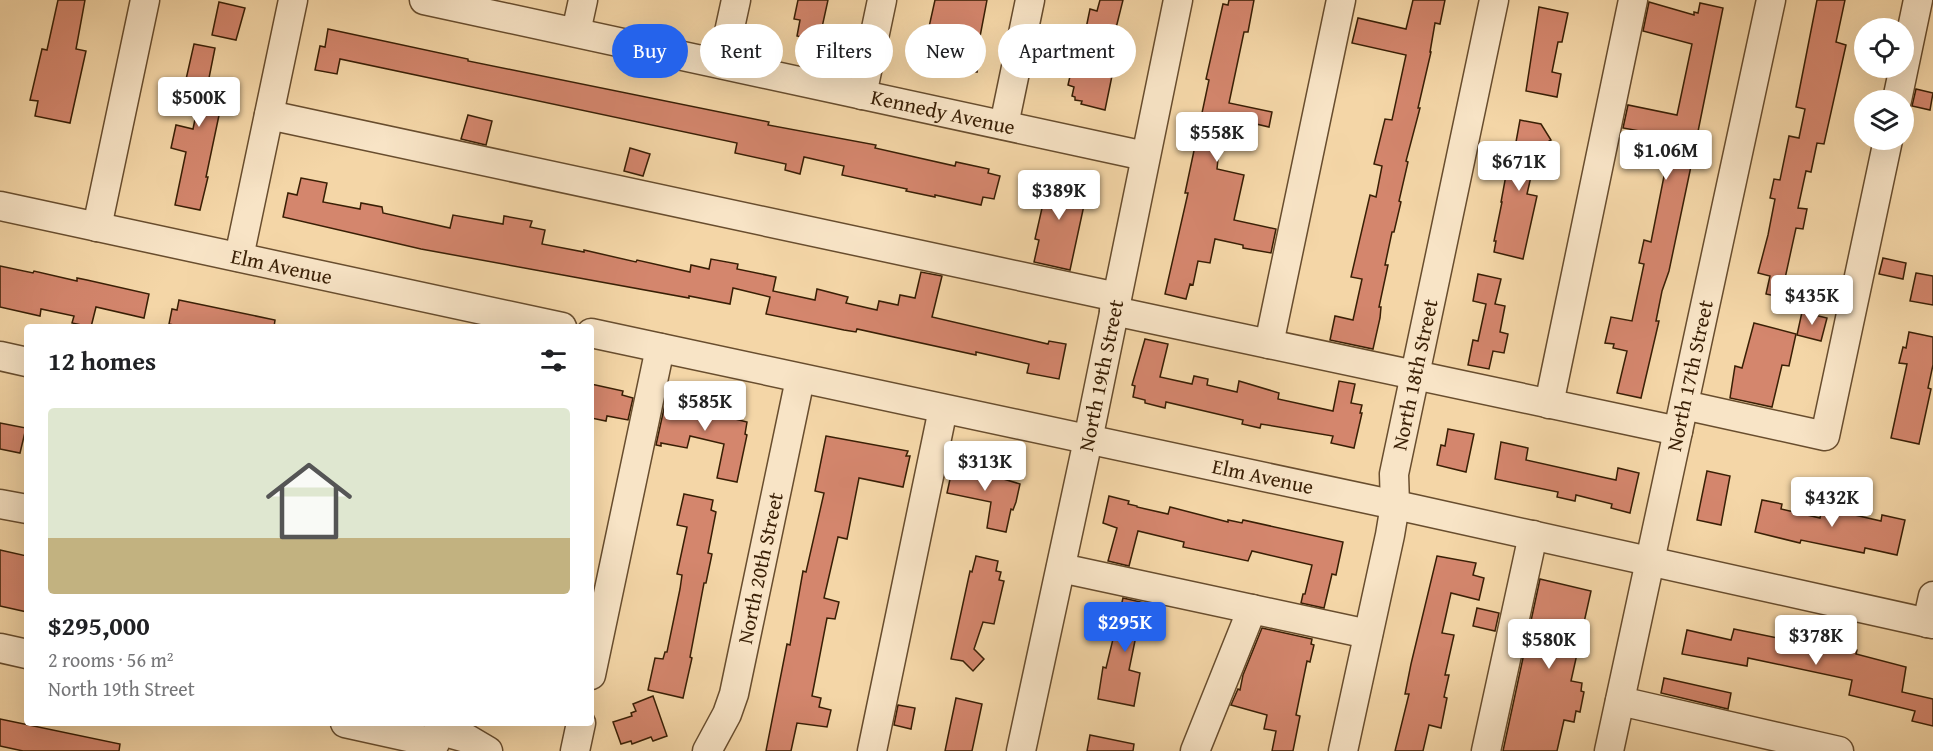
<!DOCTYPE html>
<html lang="en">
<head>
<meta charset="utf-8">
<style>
  :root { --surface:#fff; --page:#f2f2f2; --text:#202124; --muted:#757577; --line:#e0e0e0; --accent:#2563eb }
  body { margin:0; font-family:"Gentium Book Plus",serif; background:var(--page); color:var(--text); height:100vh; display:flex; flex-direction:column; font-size:22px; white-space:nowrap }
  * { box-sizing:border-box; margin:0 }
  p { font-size:20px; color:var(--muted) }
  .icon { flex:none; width:33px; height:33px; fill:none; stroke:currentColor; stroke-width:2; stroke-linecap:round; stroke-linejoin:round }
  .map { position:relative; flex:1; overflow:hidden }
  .details { position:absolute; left:24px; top:324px; width:570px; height:402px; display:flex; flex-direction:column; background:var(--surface); border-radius:6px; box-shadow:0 6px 24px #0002 }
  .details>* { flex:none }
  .guide { position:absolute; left:612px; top:24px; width:570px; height:54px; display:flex; gap:12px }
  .fabs { position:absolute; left:1854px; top:18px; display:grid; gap:12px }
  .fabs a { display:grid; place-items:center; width:60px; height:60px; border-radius:50%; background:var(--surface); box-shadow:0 6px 24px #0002; font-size:30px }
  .price { position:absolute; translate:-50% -51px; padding:0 14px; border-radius:6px; background:#fff; color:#222; font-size:20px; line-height:39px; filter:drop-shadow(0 2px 3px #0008) }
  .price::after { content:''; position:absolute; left:50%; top:36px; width:18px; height:14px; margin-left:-9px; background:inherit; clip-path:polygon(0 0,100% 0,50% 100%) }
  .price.active { background:var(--accent); color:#fff }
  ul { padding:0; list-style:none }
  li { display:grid; align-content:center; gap:12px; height:318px; padding:0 24px }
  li+li { border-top:2px solid var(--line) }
  li span { display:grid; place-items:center; height:186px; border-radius:6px; color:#555 }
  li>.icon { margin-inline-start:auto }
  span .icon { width:108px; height:108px; fill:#fffc; stroke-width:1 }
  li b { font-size:26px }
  h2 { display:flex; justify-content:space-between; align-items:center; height:72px; padding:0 24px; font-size:26px }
  .tag { padding:0 21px; border-radius:27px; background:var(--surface); box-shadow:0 6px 24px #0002; font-size:21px; line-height:54px }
  .tag.active { background:var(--accent); color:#fff }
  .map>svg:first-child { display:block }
  .building { fill:#d4866d; stroke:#391f05; stroke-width:1.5 }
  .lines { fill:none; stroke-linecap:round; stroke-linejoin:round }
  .minor-casing { stroke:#684d2e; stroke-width:31 }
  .minor { stroke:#f8e4c6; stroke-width:28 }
  .labels { text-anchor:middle; stroke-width:5; stroke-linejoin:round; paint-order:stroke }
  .street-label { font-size:21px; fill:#391f05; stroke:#f8e4c6 }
</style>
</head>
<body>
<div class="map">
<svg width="1933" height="751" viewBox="0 0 1933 751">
  <rect width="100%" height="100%" fill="#f4d6a7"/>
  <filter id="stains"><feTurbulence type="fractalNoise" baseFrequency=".00333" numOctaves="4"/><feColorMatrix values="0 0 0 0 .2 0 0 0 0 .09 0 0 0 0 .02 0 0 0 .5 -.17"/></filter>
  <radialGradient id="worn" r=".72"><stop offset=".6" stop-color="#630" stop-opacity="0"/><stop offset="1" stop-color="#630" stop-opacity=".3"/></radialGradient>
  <!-- building -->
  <g class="building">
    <path d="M 58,0 L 85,0 L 76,49 L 86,51 L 70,123 L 35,116 L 38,101 L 30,100 L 42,49 L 47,50 Z"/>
    <path d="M 798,0 L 828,0 L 819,41 L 797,36 L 800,20 L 794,19 Z"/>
    <path d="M 935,0 L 987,0 L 978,47 L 982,48 L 977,72 L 964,69 L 963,72 L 932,65 L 933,63 L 920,60 L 925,36 L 927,36 Z"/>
    <path d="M 1100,0 L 1123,0 L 1116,28 L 1117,31 L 1121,32 L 1105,110 L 1081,104 L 1082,101 L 1075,100 L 1075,97 L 1072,96 L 1074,87 L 1068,85 L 1079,37 L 1084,38 L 1090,9 L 1097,11 Z"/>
    <path d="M 1229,0 L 1254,0 L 1248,32 L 1244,32 L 1229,103 L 1272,112 L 1269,127 L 1256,124 L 1255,127 L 1227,121 L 1225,131 L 1222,130 L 1216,159 L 1218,159 L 1217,169 L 1244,175 L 1234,220 L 1276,229 L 1271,253 L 1243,248 L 1243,245 L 1215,239 L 1210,263 L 1198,261 L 1193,285 L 1190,284 L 1186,299 L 1165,294 L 1188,193 L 1185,193 L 1209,80 L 1206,79 L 1223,4 L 1228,5 Z"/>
    <path d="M 1413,0 L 1445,0 L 1440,24 L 1435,23 L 1430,52 L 1431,52 L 1418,108 L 1420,108 L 1406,161 L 1408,162 L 1399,201 L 1401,202 L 1394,232 L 1392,232 L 1385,265 L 1388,265 L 1379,307 L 1381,307 L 1380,318 L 1373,349 L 1330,340 L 1335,316 L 1353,320 L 1362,279 L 1351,277 L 1370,195 L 1376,197 L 1382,166 L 1374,164 L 1385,119 L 1392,120 L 1406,55 L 1352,43 L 1358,18 L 1406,29 Z"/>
    <path d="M 1817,0 L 1845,0 L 1836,42 L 1846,45 L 1824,144 L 1817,143 L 1811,172 L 1806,171 L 1798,208 L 1807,209 L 1803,229 L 1796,228 L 1784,283 L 1792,285 L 1789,299 L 1766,294 L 1770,276 L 1758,273 L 1768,235 L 1775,199 L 1770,198 L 1774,179 L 1780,180 L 1789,136 L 1799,138 L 1805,109 L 1796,107 Z"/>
    <path d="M 219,2 L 245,8 L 236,40 L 212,35 Z"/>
    <path d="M 1649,2 L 1694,15 L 1694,12 L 1698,13 L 1700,3 L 1723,8 L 1690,171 L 1669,271 L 1662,291 L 1656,321 L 1659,321 L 1641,398 L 1617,393 L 1627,351 L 1613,348 L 1614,344 L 1605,343 L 1611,317 L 1632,321 L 1644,264 L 1639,263 L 1644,240 L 1651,242 L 1666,166 L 1656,164 L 1662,135 L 1623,128 L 1628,105 L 1677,115 L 1692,44 L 1643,31 Z"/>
    <path d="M 1539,7 L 1568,13 L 1562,42 L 1558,42 L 1552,72 L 1561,74 L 1557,97 L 1526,91 Z"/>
    <path d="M 328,29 L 468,59 L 468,61 L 769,122 L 768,125 L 876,145 L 875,148 L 955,166 L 956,162 L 989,169 L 988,173 L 1000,176 L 994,199 L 983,197 L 981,205 L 935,195 L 935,197 L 906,191 L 907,189 L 842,175 L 844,166 L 804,157 L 800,174 L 785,170 L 786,164 L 735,153 L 737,143 L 340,59 L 337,74 L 315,70 L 320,46 L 325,47 Z"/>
    <path d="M 194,44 L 215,48 L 209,78 L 226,82 L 206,177 L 208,177 L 200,210 L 175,205 L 186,152 L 171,148 L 176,125 L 193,129 L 199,100 L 182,97 Z"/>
    <path d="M 1916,89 L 1933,93 L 1930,110 L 1912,106 Z"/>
    <path d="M 468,115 L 492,121 L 486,145 L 461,139 Z"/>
    <path d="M 1520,120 L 1541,124 L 1551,140 L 1543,145 L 1542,151 L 1537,150 L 1527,194 L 1537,196 L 1523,259 L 1494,252 L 1496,241 L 1494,241 L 1502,202 L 1501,202 L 1506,175 L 1508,176 L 1512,164 Z"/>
    <path d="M 630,148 L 650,154 L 643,176 L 624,171 Z"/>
    <path d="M 1041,174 L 1081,182 L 1078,194 L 1086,196 L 1070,270 L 1034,262 L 1039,240 L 1035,239 L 1045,195 L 1037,193 Z"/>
    <path d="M 301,178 L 327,183 L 323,202 L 360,209 L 361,203 L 382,207 L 383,213 L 450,228 L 453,215 L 503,224 L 504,216 L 532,221 L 530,227 L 545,230 L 542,244 L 584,252 L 584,250 L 636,262 L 637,260 L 690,272 L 691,265 L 709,269 L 711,259 L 738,264 L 737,269 L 776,277 L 773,291 L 815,300 L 817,289 L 848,297 L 846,303 L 877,310 L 879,301 L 898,305 L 900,295 L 915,298 L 921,272 L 942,276 L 932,317 L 1048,344 L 1049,341 L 1066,344 L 1059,379 L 1027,373 L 1029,364 L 976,352 L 976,355 L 857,329 L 856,332 L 844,330 L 766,314 L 770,297 L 733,288 L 730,304 L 689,296 L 689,298 L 421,249 L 283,217 L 288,193 L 297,195 Z"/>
    <path d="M 1883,258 L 1906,263 L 1903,279 L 1879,274 Z"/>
    <path d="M 0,266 L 33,273 L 34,271 L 77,281 L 77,278 L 87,280 L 149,294 L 144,318 L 96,307 L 91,327 L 72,323 L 74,316 L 41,309 L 40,316 L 0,307 Z"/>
    <path d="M 1916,273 L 1933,276 L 1933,305 L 1910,301 Z"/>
    <path d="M 1478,274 L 1501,279 L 1495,304 L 1505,306 L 1500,332 L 1508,334 L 1504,353 L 1493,351 L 1489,369 L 1468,365 L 1473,340 L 1478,341 L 1486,304 L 1473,301 Z"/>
    <path d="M 179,300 L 275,320 L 274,327 L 183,327 L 169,324 L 172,309 L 177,310 Z"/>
    <path d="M 1802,312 L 1827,318 L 1821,341 L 1797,335 Z"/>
    <path d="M 1754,323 L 1796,334 L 1789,366 L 1782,365 L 1772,407 L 1730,398 L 1735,366 L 1742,368 Z"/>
    <path d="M 1909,332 L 1933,337 L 1933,365 L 1928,388 L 1931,389 L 1919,444 L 1891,438 L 1907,364 L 1899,363 L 1903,347 L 1906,348 Z"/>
    <path d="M 1145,339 L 1168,344 L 1160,377 L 1192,384 L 1194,376 L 1208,379 L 1207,385 L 1237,392 L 1239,381 L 1279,393 L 1278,399 L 1333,411 L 1339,381 L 1355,384 L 1351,403 L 1362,405 L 1360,413 L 1362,413 L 1354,448 L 1331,443 L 1333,436 L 1261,424 L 1260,428 L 1242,424 L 1243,420 L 1166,402 L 1165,408 L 1145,403 L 1145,400 L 1133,397 L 1135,386 L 1132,385 Z"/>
    <path d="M 591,384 L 623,391 L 622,395 L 633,398 L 628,420 L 607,416 L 606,421 L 591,418 Z"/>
    <path d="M 667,395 L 692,401 L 691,405 L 736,416 L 735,419 L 747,422 L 745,434 L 747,435 L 737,482 L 717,478 L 724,444 L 690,436 L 687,448 L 661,443 L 661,446 L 656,445 Z"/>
    <path d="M 0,423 L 26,428 L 20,453 L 0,449 Z"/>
    <path d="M 1448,429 L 1474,434 L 1466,472 L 1437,465 L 1441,445 L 1445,446 Z"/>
    <path d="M 826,436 L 908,451 L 906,456 L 910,456 L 903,487 L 859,478 L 847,539 L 838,537 L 824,598 L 839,602 L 835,619 L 827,618 L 812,696 L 821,698 L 819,707 L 831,710 L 827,727 L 797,723 L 791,751 L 766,751 L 787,644 L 790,645 L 803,571 L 806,572 L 824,493 L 815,491 Z"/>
    <path d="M 1501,442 L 1528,448 L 1526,460 L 1602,477 L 1616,480 L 1618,468 L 1639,473 L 1630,513 L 1611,508 L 1612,504 L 1576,495 L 1575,501 L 1557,497 L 1558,492 L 1495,479 Z"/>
    <path d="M 954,461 L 991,469 L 990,475 L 1020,484 L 1016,502 L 1013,510 L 1011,509 L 1006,532 L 987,528 L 991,502 L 947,493 Z"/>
    <path d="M 1707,471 L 1730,476 L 1721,525 L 1697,520 Z"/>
    <path d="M 684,494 L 713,500 L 711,510 L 716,512 L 708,553 L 712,554 L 706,583 L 704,583 L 690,657 L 692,658 L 683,698 L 648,690 L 655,658 L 663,659 L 665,652 L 667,652 L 680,589 L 682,575 L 677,574 L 687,527 L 677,525 Z"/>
    <path d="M 1109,496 L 1129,501 L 1128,504 L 1137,506 L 1137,507 L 1168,514 L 1170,507 L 1228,522 L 1228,520 L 1242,523 L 1243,520 L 1343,542 L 1336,575 L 1332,574 L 1324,608 L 1301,603 L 1303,594 L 1305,594 L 1312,565 L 1252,551 L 1248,561 L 1183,547 L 1184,542 L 1138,531 L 1129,566 L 1108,561 L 1117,528 L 1103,523 Z"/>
    <path d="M 1824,499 L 1852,505 L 1850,514 L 1881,521 L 1882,515 L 1905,520 L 1897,555 L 1865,548 L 1864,553 L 1801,540 L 1800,543 L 1755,532 L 1762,500 L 1782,504 L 1781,509 L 1820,518 Z"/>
    <path d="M 0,550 L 27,556 L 27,612 L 0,606 Z"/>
    <path d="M 976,556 L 998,561 L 996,571 L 1001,572 L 999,580 L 1004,581 L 994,624 L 983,622 L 974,649 L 984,659 L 973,671 L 963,661 L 951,659 L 970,571 L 972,572 Z"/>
    <path d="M 1437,556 L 1476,563 L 1473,575 L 1484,578 L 1479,600 L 1451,593 L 1442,633 L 1454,635 L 1445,675 L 1449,675 L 1444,697 L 1447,698 L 1441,728 L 1429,725 L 1423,751 L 1395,751 L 1409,694 L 1405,694 L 1411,664 Z"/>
    <path d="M 1540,579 L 1591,591 L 1571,681 L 1582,683 L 1581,691 L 1584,692 L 1580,712 L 1576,711 L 1574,722 L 1564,720 L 1557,751 L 1503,751 Z"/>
    <path d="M 1123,598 L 1158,606 L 1154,629 L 1138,626 L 1129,670 L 1140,673 L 1134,706 L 1098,699 L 1103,667 L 1106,668 Z"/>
    <path d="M 1477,608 L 1499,613 L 1495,631 L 1473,626 Z"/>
    <path d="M 1262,628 L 1312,639 L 1311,644 L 1314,645 L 1310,662 L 1307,661 L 1296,715 L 1300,716 L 1293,751 L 1272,751 L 1276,731 L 1264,729 L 1267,715 L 1231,705 L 1238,689 L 1240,690 L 1243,675 Z"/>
    <path d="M 1734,629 L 1797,642 L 1796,644 L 1826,650 L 1827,644 L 1857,650 L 1856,654 L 1906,667 L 1902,692 L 1933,699 L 1933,726 L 1912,721 L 1915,711 L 1849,695 L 1852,680 L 1748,658 L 1747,666 L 1682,654 L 1687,630 L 1731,640 Z"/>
    <path d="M 1664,678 L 1731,693 L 1728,709 L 1661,693 Z"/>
    <path d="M 653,696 L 667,736 L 653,741 L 651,737 L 632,744 L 631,741 L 621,744 L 613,722 L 632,716 L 631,713 L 636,711 L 633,704 Z"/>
    <path d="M 956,698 L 982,704 L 972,751 L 945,751 Z"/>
    <path d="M 898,705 L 915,708 L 911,729 L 894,725 Z"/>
    <path d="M 0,719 L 120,744 L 119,751 L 23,751 L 0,746 Z"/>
    <path d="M 1090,735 L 1134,744 L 1133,751 L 1087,751 Z"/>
  </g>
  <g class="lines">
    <defs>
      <g id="minor">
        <path id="s1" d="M 424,0 L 1145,156"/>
        <path d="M 576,32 L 583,0"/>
        <path d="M 722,64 L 736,0"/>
        <path d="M 862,95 L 882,0"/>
        <path d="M 1897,100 L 1918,0"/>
        <path d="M 269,115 L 1117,297"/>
        <path d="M 1004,125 L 1030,0"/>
        <path id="s2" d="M 0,206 L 562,327"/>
        <path d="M 97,227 L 145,0"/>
        <path d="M 239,257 L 293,0"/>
        <path d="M 1114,311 L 1678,431"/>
        <path id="s3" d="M 591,333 L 1414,509 L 1933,624"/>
        <path d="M 1269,344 L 1341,0"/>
        <path d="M 0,356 L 27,362"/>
        <path d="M 1549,404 L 1633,0"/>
        <path d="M 1684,405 L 1825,436 L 1888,140"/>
        <path d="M 0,504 L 27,509"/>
        <path d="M 1061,568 L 1368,634"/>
        <path d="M 1927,623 L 1933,596"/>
        <path d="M 0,648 L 27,654"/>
        <path d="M 591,675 L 660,348"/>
        <path d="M 1620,701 L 1839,751"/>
        <path d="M 345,723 L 435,743"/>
        <path d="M 438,730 L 466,738 L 488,751"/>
        <path d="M 575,751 L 581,723"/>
        <path id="s4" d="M 707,751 L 727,714 L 734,694 L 800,379"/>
        <path d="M 872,751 L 943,409"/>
        <path id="s5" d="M 1021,751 L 1088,440 L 1178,0"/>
        <path d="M 1195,751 L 1252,609"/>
        <path id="s6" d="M 1343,751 L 1390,535 L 1395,505 L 1394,474 L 1494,0"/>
        <path d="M 1486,751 L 1533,535"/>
        <path id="s7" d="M 1609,751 L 1771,0"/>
      </g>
    </defs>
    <!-- minor casing -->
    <use href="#minor" class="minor-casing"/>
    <!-- minor -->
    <use href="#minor" class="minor"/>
  </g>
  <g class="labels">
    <!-- street labels -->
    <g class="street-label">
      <text dy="7" stroke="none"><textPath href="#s1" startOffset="531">Kennedy Avenue</textPath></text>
      <text dy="7" stroke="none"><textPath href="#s2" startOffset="288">Elm Avenue</textPath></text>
      <text dy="7" stroke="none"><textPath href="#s6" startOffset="384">North 18th Street</textPath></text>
      <text dy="7" stroke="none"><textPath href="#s7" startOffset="384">North 17th Street</textPath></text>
      <text dy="7" stroke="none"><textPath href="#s5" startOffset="384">North 19th Street</textPath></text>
      <text dy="7" stroke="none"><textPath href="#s3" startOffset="687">Elm Avenue</textPath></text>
      <text dy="7" stroke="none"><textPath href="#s4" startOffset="192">North 20th Street</textPath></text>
    </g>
  </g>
  <rect width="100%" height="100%" filter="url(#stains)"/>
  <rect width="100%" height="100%" fill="url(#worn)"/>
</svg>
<div class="fabs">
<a><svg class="icon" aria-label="locate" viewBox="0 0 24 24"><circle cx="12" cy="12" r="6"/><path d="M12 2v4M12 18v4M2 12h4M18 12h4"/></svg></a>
<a><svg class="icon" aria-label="layers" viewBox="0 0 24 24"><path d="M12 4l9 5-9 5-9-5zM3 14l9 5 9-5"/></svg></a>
</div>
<b class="price" style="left:199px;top:128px">$500K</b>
<b class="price" style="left:1217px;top:163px">$558K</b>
<b class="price" style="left:1666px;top:181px">$1.06M</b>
<b class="price" style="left:1519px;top:192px">$671K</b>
<b class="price" style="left:1059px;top:221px">$389K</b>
<b class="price" style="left:1812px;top:326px">$435K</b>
<b class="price" style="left:705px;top:432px">$585K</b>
<b class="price" style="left:985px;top:492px">$313K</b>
<b class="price" style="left:1832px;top:528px">$432K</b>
<b class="price active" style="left:1125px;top:653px">$295K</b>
<b class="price" style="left:1816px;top:666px">$378K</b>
<b class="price" style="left:1549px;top:670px">$580K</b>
<div class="guide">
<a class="tag active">Buy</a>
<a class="tag">Rent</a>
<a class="tag">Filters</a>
<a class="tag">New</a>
<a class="tag">Apartment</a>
</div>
<section class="details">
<h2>12 homes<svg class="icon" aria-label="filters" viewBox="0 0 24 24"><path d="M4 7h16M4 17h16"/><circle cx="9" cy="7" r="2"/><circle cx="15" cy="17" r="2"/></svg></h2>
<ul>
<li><span style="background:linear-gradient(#dfe7d0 70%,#c2b280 0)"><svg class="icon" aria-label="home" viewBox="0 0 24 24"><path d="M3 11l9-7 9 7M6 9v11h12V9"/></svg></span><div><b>$295,000</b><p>2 rooms · 56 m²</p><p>North 19th Street</p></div></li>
</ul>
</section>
</div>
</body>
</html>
